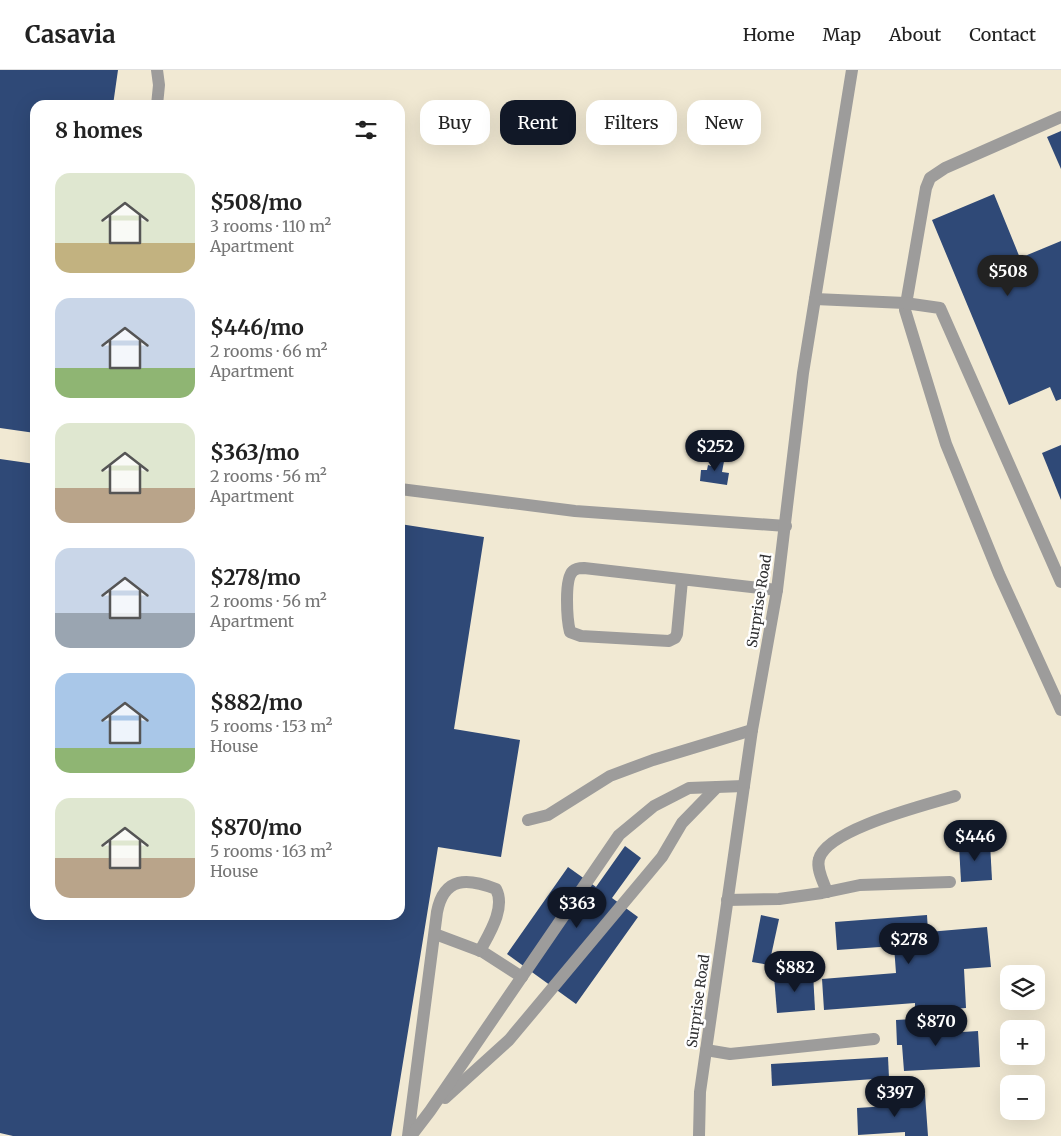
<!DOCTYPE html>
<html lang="en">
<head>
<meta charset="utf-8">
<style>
  :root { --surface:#fff; --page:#f2f2f2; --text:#222; --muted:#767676; --line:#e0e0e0; --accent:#111827 }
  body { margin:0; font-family:Merriweather,serif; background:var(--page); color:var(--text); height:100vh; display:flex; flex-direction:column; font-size:19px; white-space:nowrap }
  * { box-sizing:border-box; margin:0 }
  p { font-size:16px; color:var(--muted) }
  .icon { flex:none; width:28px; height:28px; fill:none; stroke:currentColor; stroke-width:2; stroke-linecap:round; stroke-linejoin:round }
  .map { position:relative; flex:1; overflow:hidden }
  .drawer { position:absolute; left:30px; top:30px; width:375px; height:820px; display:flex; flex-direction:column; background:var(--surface); border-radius:15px; box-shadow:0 5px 20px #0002 }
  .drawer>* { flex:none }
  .top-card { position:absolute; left:420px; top:30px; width:475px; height:45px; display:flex; gap:10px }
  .fabs { position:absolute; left:1000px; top:895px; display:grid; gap:10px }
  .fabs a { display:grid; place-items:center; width:45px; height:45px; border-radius:10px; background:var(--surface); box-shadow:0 5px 20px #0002; font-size:25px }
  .price { position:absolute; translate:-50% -42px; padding:0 11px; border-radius:18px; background:var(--accent); color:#fff; font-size:16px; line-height:32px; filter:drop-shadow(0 1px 2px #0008) }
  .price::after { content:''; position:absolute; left:50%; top:30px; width:15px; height:11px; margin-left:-8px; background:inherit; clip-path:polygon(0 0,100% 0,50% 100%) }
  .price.on { background:#222; color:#fff }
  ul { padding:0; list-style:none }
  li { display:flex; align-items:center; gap:15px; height:125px; padding:0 25px }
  li span { display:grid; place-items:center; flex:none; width:140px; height:100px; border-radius:15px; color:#555 }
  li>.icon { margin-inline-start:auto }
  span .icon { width:60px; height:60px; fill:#fffc; stroke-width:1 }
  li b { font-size:21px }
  h2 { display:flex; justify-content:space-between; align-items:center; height:60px; padding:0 25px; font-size:21px }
  .tag { padding:0 18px; border-radius:15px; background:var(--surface); box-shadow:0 5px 20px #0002; font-size:18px; line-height:45px }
  .tag.on { background:var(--accent); color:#fff }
  header { display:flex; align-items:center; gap:30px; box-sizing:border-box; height:70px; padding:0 25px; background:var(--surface); border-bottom:1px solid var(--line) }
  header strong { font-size:24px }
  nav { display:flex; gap:28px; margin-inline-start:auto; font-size:18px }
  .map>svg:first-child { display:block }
  .industrial { fill:#f1e9d3; fill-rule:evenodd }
  .building { fill:#2f4977 }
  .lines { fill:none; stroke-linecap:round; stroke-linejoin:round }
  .lane { stroke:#9d9c9b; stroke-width:12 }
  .labels { text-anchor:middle; stroke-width:5; stroke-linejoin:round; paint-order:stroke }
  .street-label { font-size:14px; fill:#313133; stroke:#fff }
</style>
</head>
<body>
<header>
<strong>Casavia</strong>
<nav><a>Home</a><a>Map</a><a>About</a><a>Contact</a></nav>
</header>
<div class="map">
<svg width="1061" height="1066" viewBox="0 0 1061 1066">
  <rect width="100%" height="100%" fill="#f1f3f6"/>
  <!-- industrial -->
  <path class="industrial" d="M 0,0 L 1061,0 L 1061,1066 L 0,1066 ZM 35,35 L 400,35 L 400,845 L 35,845 ZM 1009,904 L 1036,904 L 1036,931 L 1009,931 ZM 1009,959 L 1036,959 L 1036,986 L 1009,986 ZM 1009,1014 L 1036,1014 L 1036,1041 L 1009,1041 Z"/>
  <!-- building -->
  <g class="building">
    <path d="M 0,0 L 118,0 L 113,35 L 35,35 L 35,363 L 0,358 Z"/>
    <path d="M 1061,61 L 1061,99 L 1047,67 Z"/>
    <path d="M 400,90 L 404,91 L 401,114 L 400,113 Z"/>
    <path d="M 994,124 L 1020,188 L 1061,171 L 1061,329 L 1056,331 L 1050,317 L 1009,335 L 932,150 Z"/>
    <path d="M 1061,375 L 1061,430 L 1042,383 Z"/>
    <path d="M 713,384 L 725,386 L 722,402 L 729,403 L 727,415 L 700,411 L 701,400 L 707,400 L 708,395 L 711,396 Z"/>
    <path d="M 0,389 L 35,394 L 35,845 L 400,845 L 400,454 L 484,467 L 454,659 L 520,670 L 501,787 L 438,777 L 391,1066 L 13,1066 L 0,1063 Z"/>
    <path d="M 990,773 L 992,810 L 961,812 L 959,775 Z"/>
    <path d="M 625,776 L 641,788 L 612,828 L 638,847 L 576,934 L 507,884 L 568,797 L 596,817 Z"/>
    <path d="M 761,845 L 779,849 L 769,895 L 752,892 Z"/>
    <path d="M 927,845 L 928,862 L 987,857 L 991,897 L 964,899 L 966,938 L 915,942 L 915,933 L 824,940 L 822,909 L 896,903 L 894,876 L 837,880 L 835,852 Z"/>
    <path d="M 813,903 L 815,940 L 777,943 L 774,906 Z"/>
    <path d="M 931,948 L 932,964 L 978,961 L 980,997 L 904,1001 L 902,975 L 897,975 L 896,950 Z"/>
    <path d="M 888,987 L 889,1008 L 772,1016 L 771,994 Z"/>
    <path d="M 925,1024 L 928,1066 L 905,1066 L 905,1062 L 858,1065 L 857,1038 L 903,1035 L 903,1025 Z"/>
  </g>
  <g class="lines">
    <!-- lane -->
    <g class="lane">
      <path d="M 157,35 L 159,15 L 157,0"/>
      <path d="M 1061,47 L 945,98 L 930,108 L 926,118 L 905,240 L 946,374 L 999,504 L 1061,640"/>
      <path d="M 815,229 L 905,233 L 940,238 L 1061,512"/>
      <path d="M 400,419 L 575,441 L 786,456"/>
      <path d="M 682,510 L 677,564 L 675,568 L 669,571 L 581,566 L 570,562 C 567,550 564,509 573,501 C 576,498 580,498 584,498 L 777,520"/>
      <path d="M 528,750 L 548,745 L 610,706 L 653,690 L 752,660"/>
      <path d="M 827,822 C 824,813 816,799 819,789 C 827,759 926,735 955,726"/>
      <path d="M 727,830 L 779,829 L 822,823 L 860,815 L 950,812"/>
      <path d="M 435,864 L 483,882 L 522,907"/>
      <path d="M 706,980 L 730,984 L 874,969"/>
      <path d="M 445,1028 L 509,970 L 662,787 L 682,753 L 717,717"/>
      <path d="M 408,1066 L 437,842 C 444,806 468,808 496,819 C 506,838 489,864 480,881"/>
      <path d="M 411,1066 L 430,1041 L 619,765 L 654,736 L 689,718 L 744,716"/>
      <path d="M 699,1066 L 700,1022 L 752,660 L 777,520 L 803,303 L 852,0"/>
    </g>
  </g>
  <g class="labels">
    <!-- street labels -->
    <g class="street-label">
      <text transform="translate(759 531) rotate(-81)" y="5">Surprise Road</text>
      <text transform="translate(698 931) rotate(-82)" y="5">Surprise Road</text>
    </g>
  </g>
</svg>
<div class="fabs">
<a><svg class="icon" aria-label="layers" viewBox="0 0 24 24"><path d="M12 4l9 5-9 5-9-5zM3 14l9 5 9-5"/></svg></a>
<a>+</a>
<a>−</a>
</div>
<b class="price on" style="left:1008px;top:227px">$508</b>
<b class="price" style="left:715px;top:402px">$252</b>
<b class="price" style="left:975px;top:792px">$446</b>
<b class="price" style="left:577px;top:859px">$363</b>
<b class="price" style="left:909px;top:895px">$278</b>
<b class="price" style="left:795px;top:923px">$882</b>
<b class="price" style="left:936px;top:977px">$870</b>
<b class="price" style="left:895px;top:1048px">$397</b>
<div class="top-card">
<a class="tag">Buy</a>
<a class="tag on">Rent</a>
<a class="tag">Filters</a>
<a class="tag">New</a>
</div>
<section class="drawer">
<h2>8 homes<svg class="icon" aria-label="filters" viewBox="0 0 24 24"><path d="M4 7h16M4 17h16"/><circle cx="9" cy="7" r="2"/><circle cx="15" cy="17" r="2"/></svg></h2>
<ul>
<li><span style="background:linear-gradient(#dfe7d0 70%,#c2b280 0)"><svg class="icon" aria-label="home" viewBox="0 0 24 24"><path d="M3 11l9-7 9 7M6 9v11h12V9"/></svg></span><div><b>$508/mo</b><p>3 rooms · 110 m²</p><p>Apartment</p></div></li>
<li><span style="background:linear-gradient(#c9d6e8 70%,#8fb573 0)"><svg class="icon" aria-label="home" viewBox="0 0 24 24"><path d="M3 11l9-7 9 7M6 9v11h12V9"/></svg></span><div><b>$446/mo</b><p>2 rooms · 66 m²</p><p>Apartment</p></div></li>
<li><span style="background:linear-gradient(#dfe7d0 65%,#b9a48a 0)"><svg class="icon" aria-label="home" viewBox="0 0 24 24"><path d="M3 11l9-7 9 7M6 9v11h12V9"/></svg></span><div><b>$363/mo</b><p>2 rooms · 56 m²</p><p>Apartment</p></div></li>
<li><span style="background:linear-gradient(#c9d6e8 65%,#9aa5b1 0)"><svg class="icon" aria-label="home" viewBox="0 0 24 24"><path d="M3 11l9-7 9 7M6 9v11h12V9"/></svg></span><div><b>$278/mo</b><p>2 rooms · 56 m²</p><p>Apartment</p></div></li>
<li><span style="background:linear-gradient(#a9c7e8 75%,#8fb573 0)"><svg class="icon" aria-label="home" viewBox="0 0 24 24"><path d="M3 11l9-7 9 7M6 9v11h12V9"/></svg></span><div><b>$882/mo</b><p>5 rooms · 153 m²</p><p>House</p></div></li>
<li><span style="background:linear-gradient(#dfe7d0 60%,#b9a48a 0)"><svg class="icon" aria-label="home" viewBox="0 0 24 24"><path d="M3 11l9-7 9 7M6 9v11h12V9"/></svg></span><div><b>$870/mo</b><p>5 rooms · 163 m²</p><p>House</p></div></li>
</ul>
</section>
</div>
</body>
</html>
